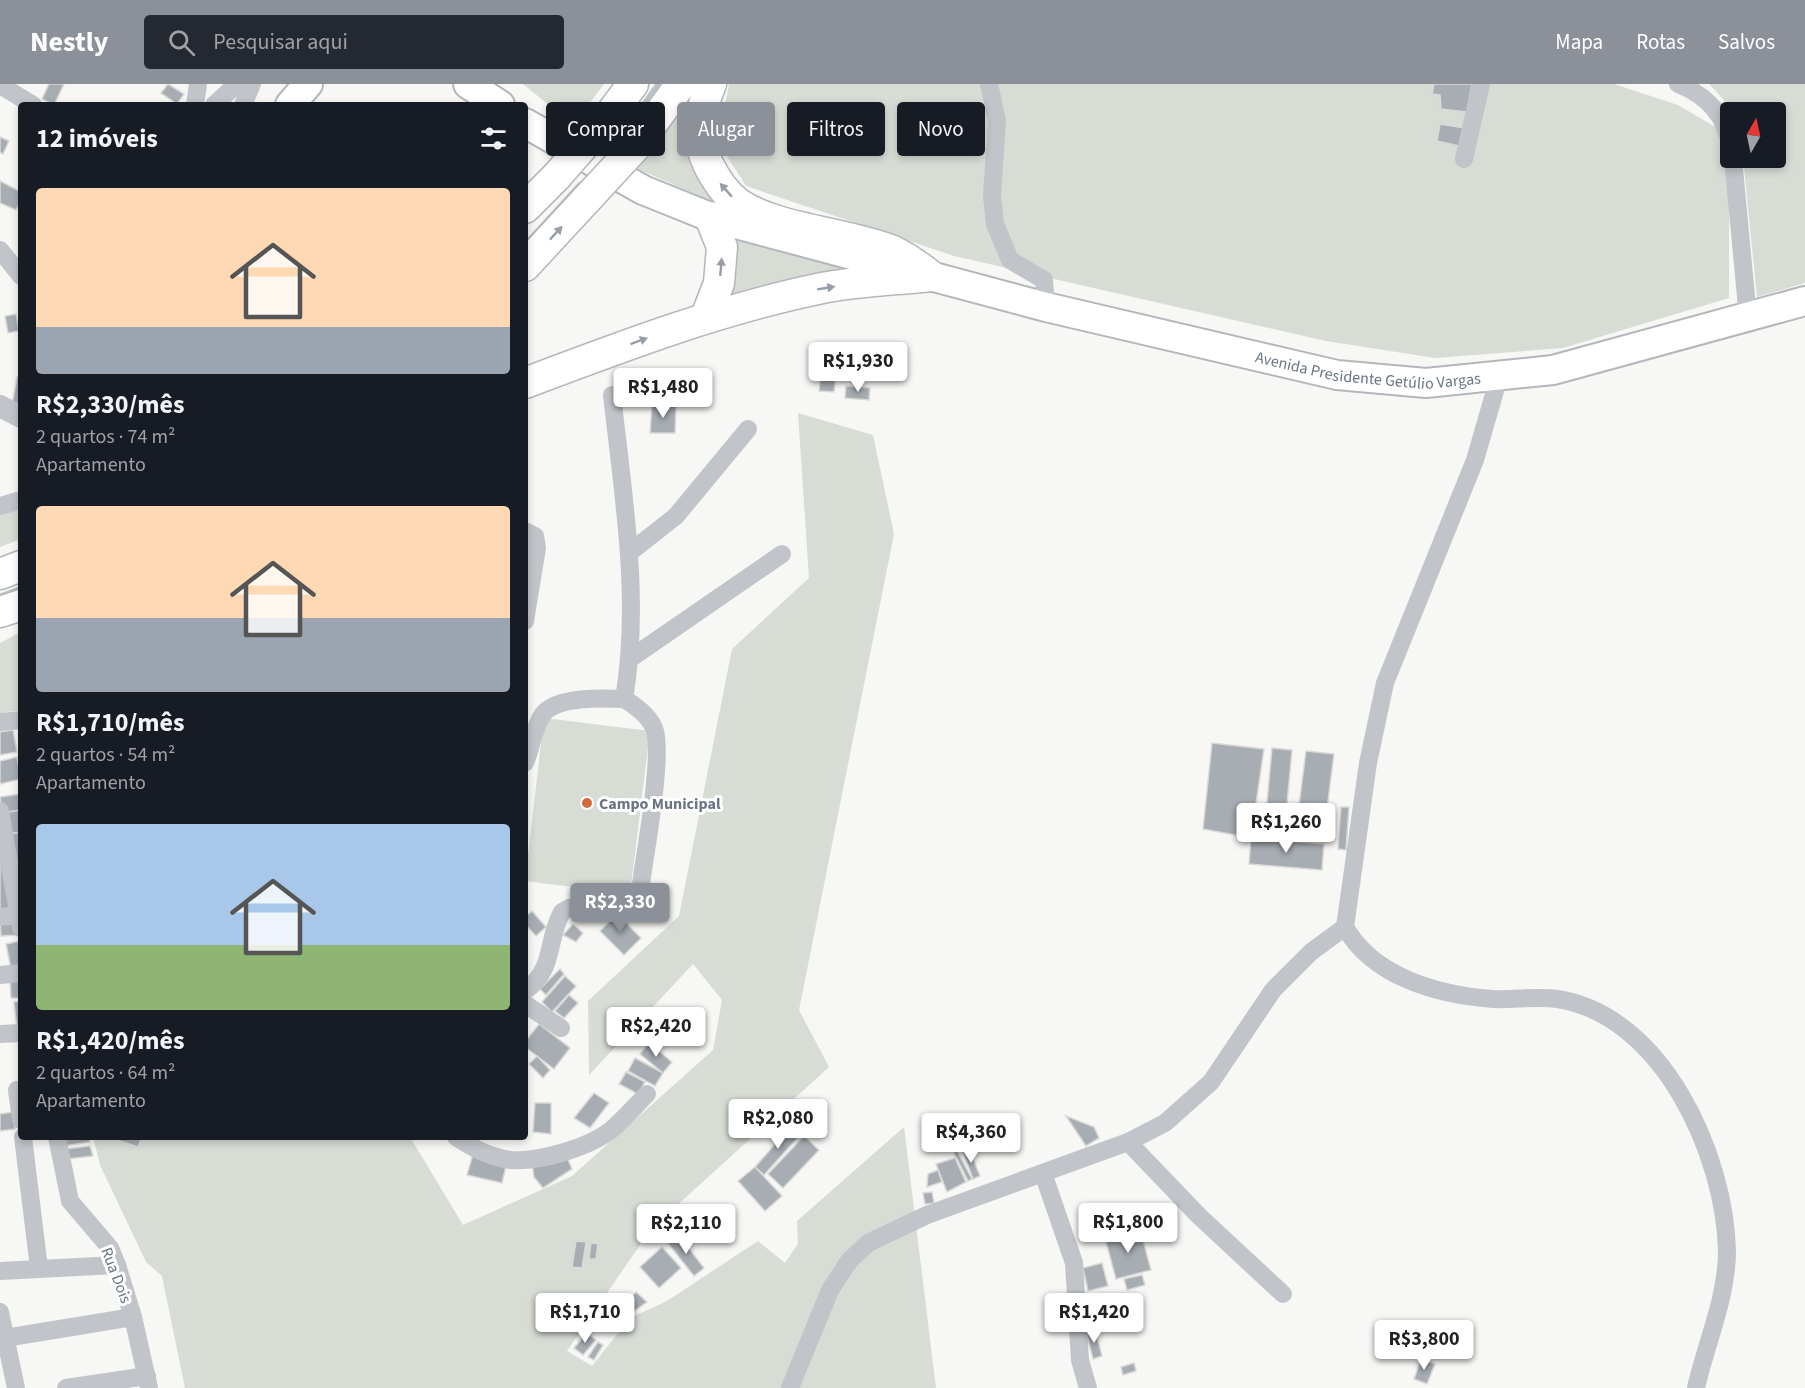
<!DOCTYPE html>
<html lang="pt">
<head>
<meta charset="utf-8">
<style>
  :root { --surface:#171b24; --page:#242831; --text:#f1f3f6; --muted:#9ea1a6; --accent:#8c9099 }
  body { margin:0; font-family:"Source Sans 3",sans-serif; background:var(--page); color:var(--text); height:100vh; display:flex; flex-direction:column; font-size:22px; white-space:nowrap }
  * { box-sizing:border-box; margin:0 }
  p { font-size:20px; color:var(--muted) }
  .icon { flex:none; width:33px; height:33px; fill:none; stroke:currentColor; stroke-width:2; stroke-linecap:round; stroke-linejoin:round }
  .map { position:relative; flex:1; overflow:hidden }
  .details { position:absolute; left:18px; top:18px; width:510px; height:1038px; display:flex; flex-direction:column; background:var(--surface); border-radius:6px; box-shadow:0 3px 9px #0003 }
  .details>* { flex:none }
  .banner { position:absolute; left:546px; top:18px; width:570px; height:54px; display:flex; gap:12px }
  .needle { width:39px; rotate:9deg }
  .tools { position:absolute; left:1720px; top:18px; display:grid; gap:12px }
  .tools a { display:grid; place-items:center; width:66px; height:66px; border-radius:6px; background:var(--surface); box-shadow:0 3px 9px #0003; font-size:30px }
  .price { position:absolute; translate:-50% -51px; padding:0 14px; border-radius:6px; background:#fff; color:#222; font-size:20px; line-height:39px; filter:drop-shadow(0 2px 3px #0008) }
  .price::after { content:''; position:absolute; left:50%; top:36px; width:18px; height:14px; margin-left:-9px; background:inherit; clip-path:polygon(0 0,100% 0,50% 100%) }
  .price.active { background:var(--accent); color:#fff }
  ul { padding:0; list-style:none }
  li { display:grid; align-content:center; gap:12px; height:318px; padding:0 18px }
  li span { display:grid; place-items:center; height:186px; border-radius:6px; color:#555 }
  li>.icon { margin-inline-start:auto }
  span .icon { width:108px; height:108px; fill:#fffc; stroke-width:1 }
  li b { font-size:26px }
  h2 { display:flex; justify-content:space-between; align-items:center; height:72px; padding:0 18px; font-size:26px }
  .tag { padding:0 21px; border-radius:6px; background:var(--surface); box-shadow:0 3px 9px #0003; font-size:21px; line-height:54px }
  .tag.active { background:var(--accent); color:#fff }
  header { display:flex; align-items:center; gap:36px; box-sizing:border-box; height:84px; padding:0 30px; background:var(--accent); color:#fff }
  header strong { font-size:28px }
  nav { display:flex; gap:33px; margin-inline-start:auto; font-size:21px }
  .search { width:420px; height:54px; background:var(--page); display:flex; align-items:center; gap:15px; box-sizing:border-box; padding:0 21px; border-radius:6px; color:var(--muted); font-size:22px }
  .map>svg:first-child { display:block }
  .green { fill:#d7dcd5 }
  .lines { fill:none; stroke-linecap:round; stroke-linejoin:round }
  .stream { stroke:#b9c2c7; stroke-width:4.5 }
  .building { fill:#a7adb3; stroke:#d9d9d7; stroke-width:1.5 }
  .primary-casing { stroke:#b3b6ba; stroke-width:32 }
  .trunk-casing { stroke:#b4b7ba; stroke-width:33 }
  .minor { stroke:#c1c4c8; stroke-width:18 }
  .tertiary { stroke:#c1c4c8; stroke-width:22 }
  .primary { stroke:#fff; stroke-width:28 }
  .trunk { stroke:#fff; stroke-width:30 }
  .trunk-bridge-casing { stroke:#b4b7ba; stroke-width:33; stroke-linecap:butt }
  .trunk-bridge { stroke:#fff; stroke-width:30 }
  .oneway { fill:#979ea8 }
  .poi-dot { fill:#d16c3b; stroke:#fff; stroke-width:2 }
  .labels { text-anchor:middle; stroke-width:6; stroke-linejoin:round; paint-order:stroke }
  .street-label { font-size:16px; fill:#6a7583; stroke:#fff }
  .poi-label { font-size:16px; font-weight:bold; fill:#6a7583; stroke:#fff; text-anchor:start }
</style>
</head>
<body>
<header>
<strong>Nestly</strong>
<div class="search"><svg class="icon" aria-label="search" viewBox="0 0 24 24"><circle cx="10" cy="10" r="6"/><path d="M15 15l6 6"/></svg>Pesquisar aqui</div>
<nav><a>Mapa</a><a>Rotas</a><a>Salvos</a></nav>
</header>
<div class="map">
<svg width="1805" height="1304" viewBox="0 0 1805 1304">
  <rect width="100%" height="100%" fill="#f7f7f5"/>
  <!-- green -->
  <g class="green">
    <path d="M 523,0 L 604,0 L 573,41 Z"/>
    <path d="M 698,0 L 696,27 L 745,132 L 636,84 Z"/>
    <path d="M 729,0 L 1614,0 L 1678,21 L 1729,51 L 1729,214 L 1563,264 L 1435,274 L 1326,257 L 954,172 L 746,102 L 718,58 Z"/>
    <path d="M 1709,0 L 1805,0 L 1805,199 L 1757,213 L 1743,74 L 1776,74 L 1776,28 L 1735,28 Z"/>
    <path d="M 728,152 L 872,189 L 724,215 Z"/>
    <path d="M 798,329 L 873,351 L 894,450 L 799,926 L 829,983 L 651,1145 L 567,1267 L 592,1282 L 630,1234 L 667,1217 L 758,1157 L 785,1179 L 798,1160 L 797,1137 L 904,1043 L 936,1304 L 185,1304 L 162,1192 L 146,1178 L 100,1081 L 93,1053 L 410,1053 L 463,1141 L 572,1092 L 713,966 L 722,916 L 693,880 L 589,991 L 588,917 L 679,832 L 732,565 L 809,494 Z"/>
    <path d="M 21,421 L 21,455 L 0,463 L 0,426 Z"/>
    <path d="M 21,548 L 21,626 L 0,629 L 0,559 Z"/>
    <path d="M 544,634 L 650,647 L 630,810 L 525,797 Z"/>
  </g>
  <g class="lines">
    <!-- stream -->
    <g class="stream">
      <path d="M 615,59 L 658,0"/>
      <path d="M 525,160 L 580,100"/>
      <path d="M 0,512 L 21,504"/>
    </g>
  </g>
  <!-- building -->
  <g class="building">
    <path d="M 49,0 L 64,0 L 54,21 L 42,15 Z"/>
    <path d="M 168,0 L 184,10 L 177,20 L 161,9 Z"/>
    <path d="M 1434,0 L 1472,0 L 1467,28 L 1441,25 L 1440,11 L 1432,10 Z"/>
    <path d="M 1440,40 L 1465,44 L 1459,62 L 1437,57 Z"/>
    <path d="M 0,53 L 9,57 L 3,70 L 0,68 Z"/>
    <path d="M 0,97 L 21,108 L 21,116 L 16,126 L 0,119 Z"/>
    <path d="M 16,230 L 19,247 L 8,249 L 5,232 Z"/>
    <path d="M 823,272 L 838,274 L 834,308 L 819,307 Z"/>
    <path d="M 17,293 L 21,293 L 21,322 L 12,321 Z"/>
    <path d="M 685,299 L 709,301 L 707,320 L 684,319 Z"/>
    <path d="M 846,302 L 870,304 L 869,316 L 845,314 Z"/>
    <path d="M 652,321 L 676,322 L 675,349 L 650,349 Z"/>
    <path d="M 13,646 L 17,668 L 0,671 L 0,648 Z"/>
    <path d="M 1212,659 L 1264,665 L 1251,754 L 1203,745 Z"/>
    <path d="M 1272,664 L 1292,666 L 1284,753 L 1264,751 Z"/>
    <path d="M 1306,667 L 1334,670 L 1323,756 L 1295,752 Z"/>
    <path d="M 17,673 L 21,695 L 0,700 L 0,677 Z"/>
    <path d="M 20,710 L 21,726 L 2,729 L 0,713 Z"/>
    <path d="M 1341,723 L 1349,723 L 1346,766 L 1338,765 Z"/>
    <path d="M 21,726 L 21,748 L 6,750 L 3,729 Z"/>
    <path d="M 21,748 L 21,780 L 14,781 L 8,751 Z"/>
    <path d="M 1251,754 L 1324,760 L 1322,786 L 1249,780 Z"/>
    <path d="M 0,773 L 15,828 L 0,832 Z"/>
    <path d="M 532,827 L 546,843 L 536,852 L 525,840 L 525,833 Z"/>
    <path d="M 617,830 L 641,854 L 624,871 L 600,847 Z"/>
    <path d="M 15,837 L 16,851 L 1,852 L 0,838 Z"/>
    <path d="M 573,840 L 583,849 L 576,858 L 563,851 Z"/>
    <path d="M 20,857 L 21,883 L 11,885 L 6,860 Z"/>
    <path d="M 560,885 L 564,890 L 546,911 L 540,905 Z"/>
    <path d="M 565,892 L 576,902 L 552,928 L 542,918 Z"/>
    <path d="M 21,894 L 21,914 L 11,914 L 10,895 Z"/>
    <path d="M 569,911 L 578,919 L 564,934 L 555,927 Z"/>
    <path d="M 21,917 L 21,943 L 17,944 L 14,918 Z"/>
    <path d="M 539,940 L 570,964 L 554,985 L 525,963 L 525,958 Z"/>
    <path d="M 649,959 L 672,978 L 663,989 L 640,970 Z"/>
    <path d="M 537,972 L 550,986 L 543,994 L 529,980 Z"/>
    <path d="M 635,974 L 663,989 L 655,1002 L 628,987 Z"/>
    <path d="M 626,988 L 645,998 L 638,1010 L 619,1000 Z"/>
    <path d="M 594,1009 L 609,1019 L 590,1044 L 574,1034 Z"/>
    <path d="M 535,1019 L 551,1019 L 551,1050 L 533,1048 Z"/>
    <path d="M 13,1028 L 15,1045 L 0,1047 L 0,1030 Z"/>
    <path d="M 1066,1032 L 1094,1043 L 1099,1054 L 1086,1062 Z"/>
    <path d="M 791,1042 L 801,1050 L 764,1091 L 755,1083 Z"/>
    <path d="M 804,1052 L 819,1066 L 783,1104 L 768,1090 Z"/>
    <path d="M 63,1053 L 89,1053 L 90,1058 L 64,1062 Z"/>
    <path d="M 108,1053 L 142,1053 L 138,1063 Z"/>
    <path d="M 90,1062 L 93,1072 L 67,1075 L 66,1065 Z"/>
    <path d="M 969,1065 L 980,1092 L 973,1095 L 963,1068 Z"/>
    <path d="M 957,1067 L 972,1095 L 968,1097 L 954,1069 Z"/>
    <path d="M 473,1070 L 507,1078 L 502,1099 L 467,1091 Z"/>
    <path d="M 566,1071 L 572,1085 L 543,1104 L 534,1093 L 532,1079 Z"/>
    <path d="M 955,1074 L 966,1098 L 947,1108 L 936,1080 Z"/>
    <path d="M 755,1083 L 782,1112 L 765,1127 L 738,1097 Z"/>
    <path d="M 938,1086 L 942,1098 L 927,1103 L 928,1090 Z"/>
    <path d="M 932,1108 L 934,1119 L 925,1120 L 923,1109 Z"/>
    <path d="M 1140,1145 L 1151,1186 L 1116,1195 L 1105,1154 Z"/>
    <path d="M 678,1150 L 704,1184 L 694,1192 L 667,1158 Z"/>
    <path d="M 576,1157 L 586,1158 L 582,1184 L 572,1183 Z"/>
    <path d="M 591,1159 L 598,1160 L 596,1175 L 589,1175 Z"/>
    <path d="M 662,1163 L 681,1184 L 659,1204 L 640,1183 Z"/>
    <path d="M 1102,1179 L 1108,1202 L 1088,1207 L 1083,1184 Z"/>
    <path d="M 1142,1191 L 1145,1201 L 1127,1206 L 1124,1195 Z"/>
    <path d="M 636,1208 L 647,1218 L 627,1232 L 619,1227 Z"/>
    <path d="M 613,1215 L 617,1223 L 614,1226 L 605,1219 Z"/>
    <path d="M 1095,1245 L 1102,1272 L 1093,1275 L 1086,1248 Z"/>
    <path d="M 587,1249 L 596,1256 L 583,1271 L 574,1264 Z"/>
    <path d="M 598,1258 L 603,1261 L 594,1276 L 588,1273 Z"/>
    <path d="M 1421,1275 L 1435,1280 L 1427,1300 L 1414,1295 Z"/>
    <path d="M 1134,1279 L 1136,1287 L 1123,1291 L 1121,1283 Z"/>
  </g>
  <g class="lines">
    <defs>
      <g id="primary">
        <path d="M 468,0 L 500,21"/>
        <path d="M 290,21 L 308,0"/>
        <path id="s1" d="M 525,39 L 643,106 L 710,133 L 1046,223 L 1337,291 L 1426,299 L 1553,286 L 1805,217"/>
      </g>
      <g id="trunk">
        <path d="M 711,0 C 700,26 695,53 708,80 C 715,94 725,110 739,120 C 776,145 849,149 893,167 C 907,174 919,182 931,192"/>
        <path d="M 605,37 L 633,0"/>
        <path d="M 635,63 L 681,0"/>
        <path d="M 525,124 L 557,92"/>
        <path d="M 525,182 L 587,115"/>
        <path d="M 706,233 L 719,199 L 722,163 L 710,133"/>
        <path d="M 525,299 C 623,262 720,225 822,204 C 857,197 895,196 931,192"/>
        <path d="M 0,490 L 21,482"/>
        <path d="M 0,528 L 21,521"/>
      </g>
    </defs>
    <!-- primary casing -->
    <use href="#primary" class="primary-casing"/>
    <!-- trunk casing -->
    <use href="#trunk" class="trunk-casing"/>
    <!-- minor -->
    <g class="minor">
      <path d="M 989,0 L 997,37 L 992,112 L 995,140 L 1010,176 L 1044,196 L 1046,223"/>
      <path d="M 1678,0 C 1708,12 1726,32 1731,64"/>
      <path d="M 0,1 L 33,21"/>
      <path d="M 195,21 L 198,0"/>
      <path d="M 214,21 L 237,0"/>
      <path d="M 243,21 L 252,0"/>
      <path d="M 1733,74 L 1748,234"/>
      <path d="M 1464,75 L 1481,0"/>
      <path d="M 0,166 L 21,192"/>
      <path d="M 1499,293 L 1475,376 L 1385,599 L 1368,679 L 1345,843 C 1373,893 1438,911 1493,915 C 1514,916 1536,912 1557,915 C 1663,931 1725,1072 1727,1167 C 1727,1214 1706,1259 1696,1304"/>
      <path d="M 0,422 L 21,416"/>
      <path d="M 525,447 L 535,452 L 537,464 L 525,537"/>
      <path d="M 629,469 L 676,432 L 748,345"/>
      <path d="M 631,574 L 782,470"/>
      <path d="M 0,638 L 21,636"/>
      <path d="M 525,679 C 532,663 533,644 543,630 C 557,612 604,614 624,615"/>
      <path d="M 0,727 L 21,844"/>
      <path d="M 0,833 L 19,831"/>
      <path d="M 0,891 L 21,889"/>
      <path d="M 525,907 C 556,884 546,856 562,828 L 569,824 L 627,820 L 634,816 L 641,800 C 645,769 664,668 654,644 C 649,632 635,621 624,615 C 641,515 623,411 612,311"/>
      <path d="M 525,920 L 561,944"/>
      <path d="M 0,950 L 21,949"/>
      <path d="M 17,1006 L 21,1036"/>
      <path d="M 23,1053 L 39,1184"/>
      <path d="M 57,1053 L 70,1117 L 110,1164 L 117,1181 L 133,1233 L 149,1304"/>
      <path d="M 456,1053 C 471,1063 492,1074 511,1076 C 539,1078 588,1064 611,1046 C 624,1035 635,1022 647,1010"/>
      <path d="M 1128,1058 L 1199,1132 L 1283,1210"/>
      <path d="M 1043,1089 L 1074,1179 L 1080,1276 L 1088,1304"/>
      <path d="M 0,1187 L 117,1181"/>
      <path d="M 0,1228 L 16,1304"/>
      <path d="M 5,1254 L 133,1233"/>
      <path d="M 66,1304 L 147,1292"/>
      <path d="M 790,1304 L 830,1206 L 849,1177 L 868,1159 L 927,1131 L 1128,1058 L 1165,1039 L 1211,998 L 1273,906 L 1311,868 L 1345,843"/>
    </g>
    <!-- tertiary -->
    <path class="tertiary" d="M 0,322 L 21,333"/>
    <!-- primary -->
    <use href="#primary" class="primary"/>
    <!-- trunk -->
    <use href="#trunk" class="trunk"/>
    <defs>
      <g id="trunk-bridge">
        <path d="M 557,92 L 605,37"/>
        <path d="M 587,115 L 635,63"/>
      </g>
    </defs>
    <!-- trunk-bridge casing -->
    <use href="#trunk-bridge" class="trunk-bridge-casing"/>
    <!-- trunk-bridge -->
    <use href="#trunk-bridge" class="trunk-bridge"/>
  </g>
  <!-- one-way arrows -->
  <defs><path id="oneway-solid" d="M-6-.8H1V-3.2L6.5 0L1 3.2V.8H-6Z" transform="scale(1.5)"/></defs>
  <g class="oneway">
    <use href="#oneway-solid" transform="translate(726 106) rotate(-131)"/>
    <use href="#oneway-solid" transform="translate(556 149) rotate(-47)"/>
    <use href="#oneway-solid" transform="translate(721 183) rotate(-85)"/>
    <use href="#oneway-solid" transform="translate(826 204) rotate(-9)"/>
    <use href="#oneway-solid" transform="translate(639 257) rotate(-20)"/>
  </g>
  <!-- markers -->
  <circle class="poi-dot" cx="587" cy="719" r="6"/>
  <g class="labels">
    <!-- street labels -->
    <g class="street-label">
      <text dy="6" stroke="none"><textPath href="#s1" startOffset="885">Avenida Presidente Getúlio Vargas</textPath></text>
      <text transform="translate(117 1191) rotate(69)" y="6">Rua Dois</text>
    </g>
    <!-- poi labels -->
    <g class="poi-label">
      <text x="599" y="725">Campo Municipal</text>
    </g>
  </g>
</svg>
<div class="tools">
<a><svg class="needle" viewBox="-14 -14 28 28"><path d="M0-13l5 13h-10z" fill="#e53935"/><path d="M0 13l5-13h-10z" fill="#9ea1a6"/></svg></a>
</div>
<b class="price" style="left:858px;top:309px">R$1,930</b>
<b class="price" style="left:663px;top:335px">R$1,480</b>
<b class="price" style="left:1286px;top:770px">R$1,260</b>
<b class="price active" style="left:620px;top:850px">R$2,330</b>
<b class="price" style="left:656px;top:974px">R$2,420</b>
<b class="price" style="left:778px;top:1066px">R$2,080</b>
<b class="price" style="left:971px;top:1080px">R$4,360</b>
<b class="price" style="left:1128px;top:1170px">R$1,800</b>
<b class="price" style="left:686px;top:1171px">R$2,110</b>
<b class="price" style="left:585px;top:1260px">R$1,710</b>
<b class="price" style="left:1094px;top:1260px">R$1,420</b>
<b class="price" style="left:1424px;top:1287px">R$3,800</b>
<div class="banner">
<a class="tag">Comprar</a>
<a class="tag active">Alugar</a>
<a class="tag">Filtros</a>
<a class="tag">Novo</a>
</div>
<section class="details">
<h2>12 imóveis<svg class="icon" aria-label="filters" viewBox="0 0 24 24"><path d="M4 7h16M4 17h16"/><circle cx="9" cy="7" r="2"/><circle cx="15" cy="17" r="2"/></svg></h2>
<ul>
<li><span style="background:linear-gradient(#ffd9b3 75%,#9aa5b1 0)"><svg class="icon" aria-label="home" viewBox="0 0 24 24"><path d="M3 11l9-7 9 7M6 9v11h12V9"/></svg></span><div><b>R$2,330/mês</b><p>2 quartos · 74 m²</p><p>Apartamento</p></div></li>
<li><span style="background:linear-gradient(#ffd9b3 60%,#9aa5b1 0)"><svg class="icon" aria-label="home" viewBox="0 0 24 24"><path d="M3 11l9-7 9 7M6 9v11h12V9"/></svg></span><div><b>R$1,710/mês</b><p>2 quartos · 54 m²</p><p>Apartamento</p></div></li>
<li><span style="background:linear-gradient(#a9c7e8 65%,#8fb573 0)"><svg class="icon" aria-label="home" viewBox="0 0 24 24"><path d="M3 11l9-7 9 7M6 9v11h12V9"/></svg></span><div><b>R$1,420/mês</b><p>2 quartos · 64 m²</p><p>Apartamento</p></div></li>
</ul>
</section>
</div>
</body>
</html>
